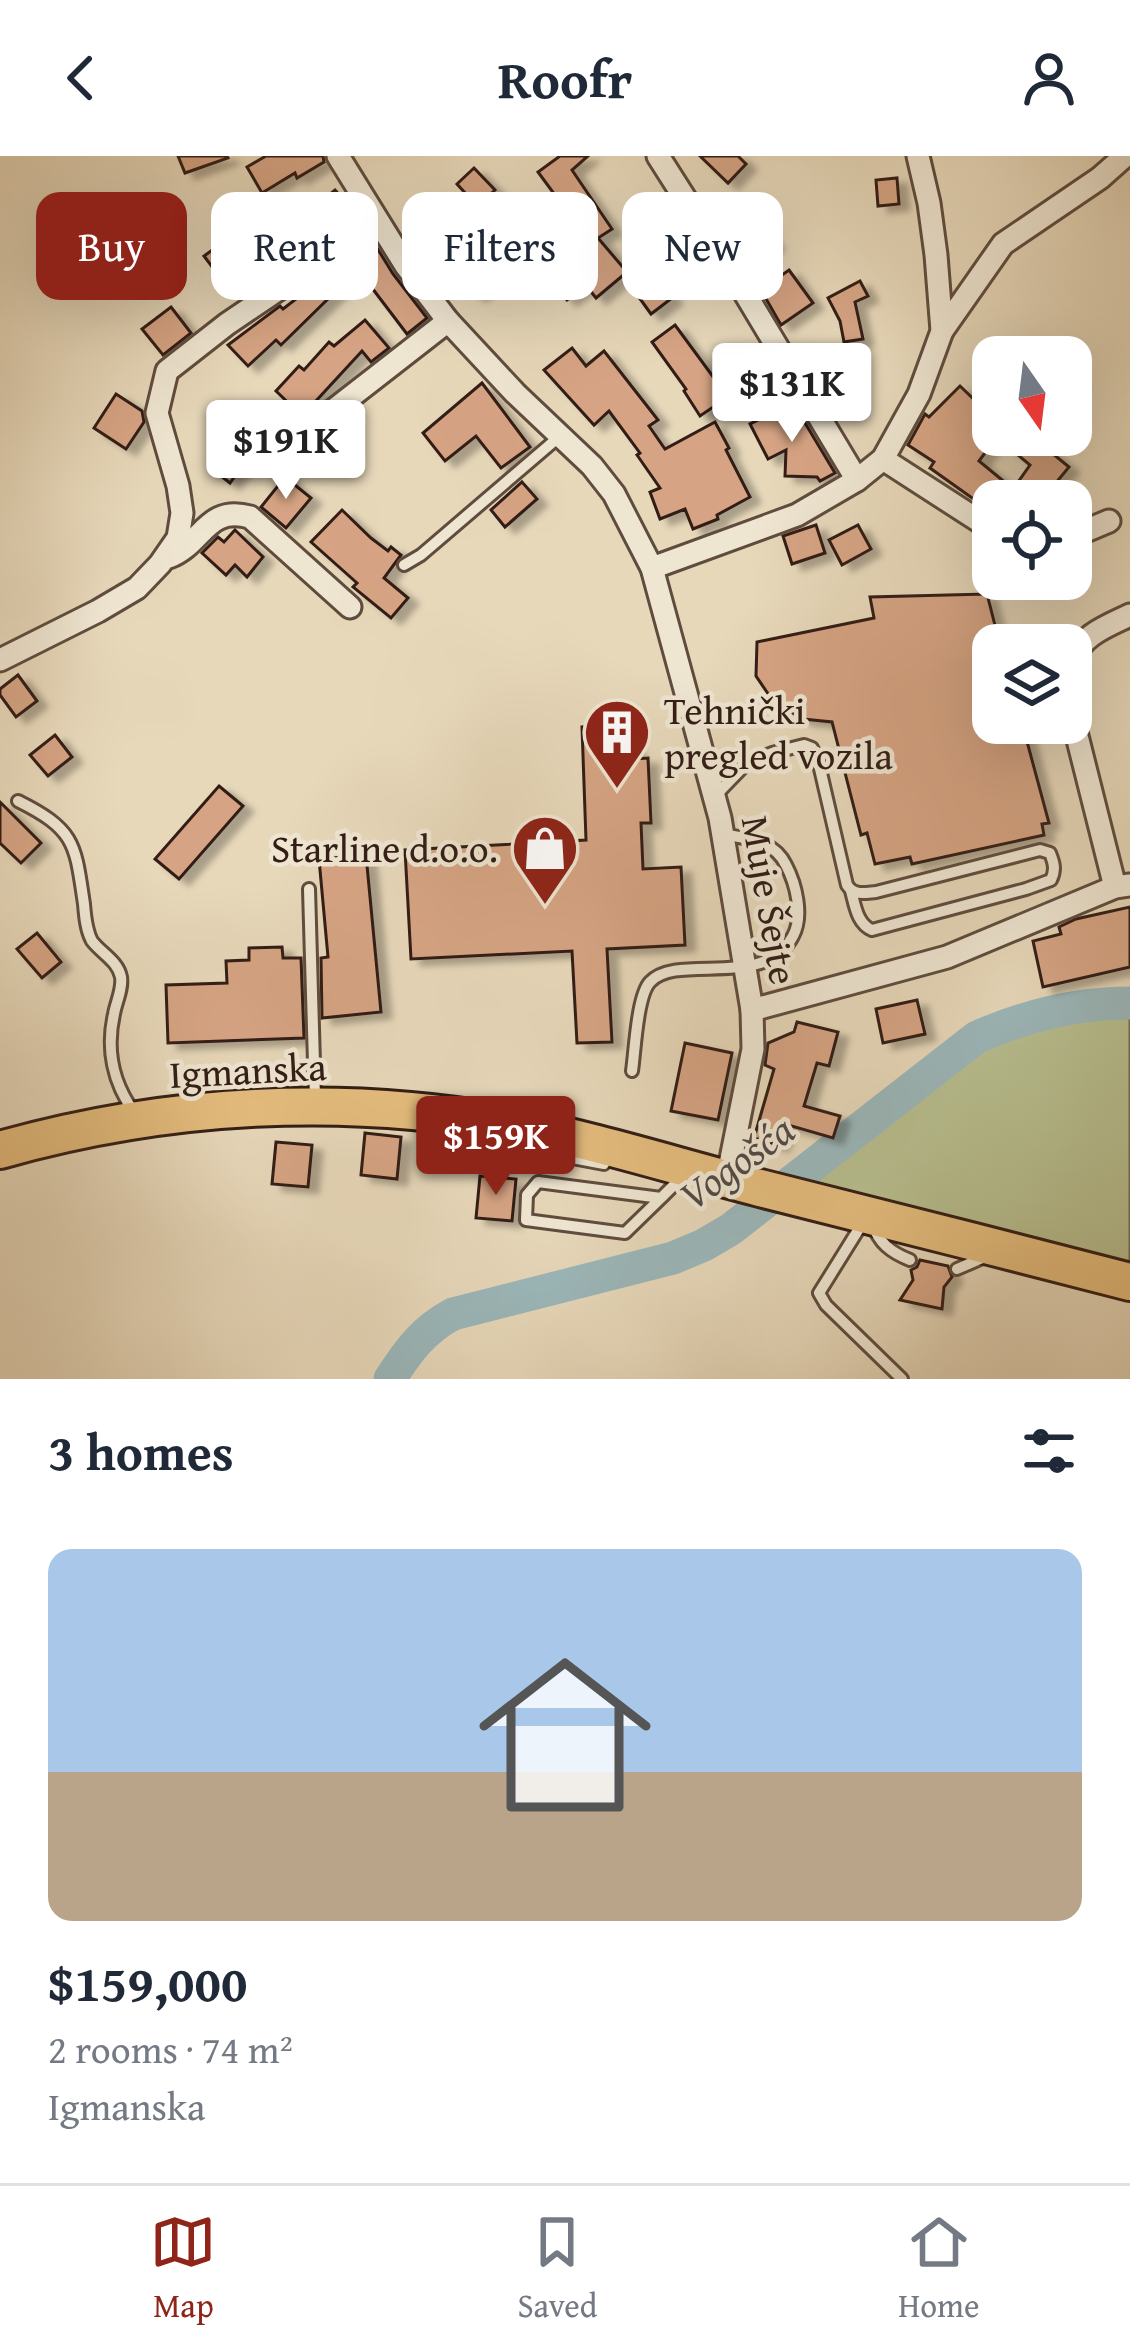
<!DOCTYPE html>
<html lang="en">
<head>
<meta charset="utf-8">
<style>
  :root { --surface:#fff; --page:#f6f6f7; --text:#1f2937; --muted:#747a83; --line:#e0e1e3; --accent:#8f2418 }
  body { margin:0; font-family:"Gentium Book Plus",serif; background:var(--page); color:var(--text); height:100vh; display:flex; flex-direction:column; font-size:45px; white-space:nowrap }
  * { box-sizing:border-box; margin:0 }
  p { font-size:39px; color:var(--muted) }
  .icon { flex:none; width:66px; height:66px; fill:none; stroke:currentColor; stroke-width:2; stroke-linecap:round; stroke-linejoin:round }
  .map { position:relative; height:1223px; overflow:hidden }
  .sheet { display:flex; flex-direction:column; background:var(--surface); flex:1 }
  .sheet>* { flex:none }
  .banner { position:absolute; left:36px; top:36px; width:1059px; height:108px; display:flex; gap:24px }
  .needle { width:78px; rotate:166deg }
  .fabs { position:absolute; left:972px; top:180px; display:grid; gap:24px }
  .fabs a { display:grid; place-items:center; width:120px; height:120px; border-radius:24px; background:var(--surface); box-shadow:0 12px 48px #0002; font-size:60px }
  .price { position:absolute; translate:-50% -102px; padding:0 27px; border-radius:12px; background:#fff; color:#222; font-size:39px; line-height:78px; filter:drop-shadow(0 3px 6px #0008) }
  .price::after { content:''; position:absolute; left:50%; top:72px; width:36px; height:27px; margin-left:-18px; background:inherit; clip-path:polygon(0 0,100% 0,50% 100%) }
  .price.active { background:var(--accent); color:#fff }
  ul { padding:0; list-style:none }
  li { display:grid; align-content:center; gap:24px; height:636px; padding:0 48px }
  li span { display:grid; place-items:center; height:372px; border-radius:24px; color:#555 }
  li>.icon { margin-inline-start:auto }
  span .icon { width:216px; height:216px; fill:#fffc; stroke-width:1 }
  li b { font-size:51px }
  h2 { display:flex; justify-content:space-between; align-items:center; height:144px; padding:0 48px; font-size:51px }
  .pill { padding:0 42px; border-radius:24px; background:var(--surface); box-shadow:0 12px 48px #0002; font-size:42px; line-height:108px }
  .pill.active { background:var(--accent); color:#fff }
  header { display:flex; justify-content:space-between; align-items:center; height:156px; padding:0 48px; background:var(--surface); font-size:54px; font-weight:600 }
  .tabs { display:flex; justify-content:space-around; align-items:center; height:168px; border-top:3px solid var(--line); background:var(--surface); font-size:33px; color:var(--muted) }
  .tabs a { display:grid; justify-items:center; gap:6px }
  .tabs .active { color:var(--accent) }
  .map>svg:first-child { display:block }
  .green { fill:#b7be8f; stroke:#746e52; stroke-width:3 }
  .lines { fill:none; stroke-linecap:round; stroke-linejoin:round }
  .river { stroke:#9bb7ba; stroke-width:33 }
  .building { fill:#d6a484; stroke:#321d15; stroke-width:3; filter:url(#shadow) }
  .service-casing { stroke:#5f4c3e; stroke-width:16 }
  .minor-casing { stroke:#5f4c3e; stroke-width:27 }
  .primary-casing { stroke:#321d15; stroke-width:42 }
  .service { stroke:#efe6d2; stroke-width:10 }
  .minor { stroke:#efe6d2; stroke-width:21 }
  .primary { stroke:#e4bc7d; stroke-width:36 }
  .labels { text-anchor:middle; stroke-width:9; stroke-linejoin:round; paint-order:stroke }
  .poi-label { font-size:39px; fill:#321d15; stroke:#efe6d2; text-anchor:start }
  .street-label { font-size:39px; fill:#321d15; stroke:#efe6d2 }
  .water-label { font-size:42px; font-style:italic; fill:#524b47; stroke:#efe6d2 }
</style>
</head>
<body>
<header><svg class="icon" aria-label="back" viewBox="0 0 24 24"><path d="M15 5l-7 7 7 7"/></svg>Roofr<svg class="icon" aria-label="person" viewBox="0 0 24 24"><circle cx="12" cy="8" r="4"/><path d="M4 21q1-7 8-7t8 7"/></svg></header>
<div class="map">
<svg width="1130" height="1223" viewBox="0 0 1130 1223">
  <defs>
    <filter id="shadow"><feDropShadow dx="10" dy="6" stdDeviation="3" flood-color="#0004"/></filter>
  </defs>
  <rect width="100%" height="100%" fill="#e7d8ba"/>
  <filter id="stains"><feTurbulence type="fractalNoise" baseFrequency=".00167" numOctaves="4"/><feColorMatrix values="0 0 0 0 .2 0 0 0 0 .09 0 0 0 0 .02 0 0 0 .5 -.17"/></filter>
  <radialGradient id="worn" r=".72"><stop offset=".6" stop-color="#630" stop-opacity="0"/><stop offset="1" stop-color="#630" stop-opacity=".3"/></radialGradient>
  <!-- green -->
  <path class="green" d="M 1130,847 L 1130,1124 L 780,1035 L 977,881 C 1025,860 1077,847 1130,847 Z"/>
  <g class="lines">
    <!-- river -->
    <path class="river" d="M 390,1223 C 408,1195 423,1174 453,1158 L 673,1102 L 704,1089 L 731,1073 L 977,881 C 1025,860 1077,847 1130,847"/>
  </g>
  <!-- building -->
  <g class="building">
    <path d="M 178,0 L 227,0 L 228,2 L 185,17 Z"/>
    <path d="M 266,0 L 323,0 L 324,6 L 297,22 L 295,17 L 262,37 L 247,11 Z"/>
    <path d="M 560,0 L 588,0 L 572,14 L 612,73 L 598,82 L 627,116 L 596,142 L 586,129 L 567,144 L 547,120 L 581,91 L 565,68 L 572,62 L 538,16 Z"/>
    <path d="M 700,0 L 738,0 L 746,8 L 728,27 Z"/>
    <path d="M 474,12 L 495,34 L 477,50 L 457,28 Z"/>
    <path d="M 897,22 L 899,48 L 878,50 L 876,24 Z"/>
    <path d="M 335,34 L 353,55 L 243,135 L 228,114 L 219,120 L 204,100 L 226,84 L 234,97 L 241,92 L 243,95 L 278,68 L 276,65 L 297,49 L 304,59 Z"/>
    <path d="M 739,38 L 774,88 L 757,99 L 746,83 L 735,91 L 712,56 Z"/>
    <path d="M 374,87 L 393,118 L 427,162 L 407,178 L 350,103 Z"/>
    <path d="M 473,98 L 495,121 L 476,139 L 454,117 Z"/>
    <path d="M 789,114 L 813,147 L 781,169 L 761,134 Z"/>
    <path d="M 653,118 L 672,142 L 651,158 L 633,133 Z"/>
    <path d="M 327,119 L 338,133 L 281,189 L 276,184 L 248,210 L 228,189 L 280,150 L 283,153 Z"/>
    <path d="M 860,125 L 868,140 L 855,146 L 863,183 L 844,186 L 840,165 L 828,142 Z"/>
    <path d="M 171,151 L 191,177 L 163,199 L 142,173 Z"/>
    <path d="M 365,164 L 389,192 L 371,206 L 362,195 L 302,260 L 276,235 L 299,210 L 304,214 L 329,186 L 334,190 Z"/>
    <path d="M 675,169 L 728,241 L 700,260 L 684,235 L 686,233 L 652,186 Z"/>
    <path d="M 572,192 L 586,210 L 604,195 L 658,264 L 649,270 L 665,293 L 715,266 L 729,292 L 726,294 L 750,341 L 717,359 L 718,363 L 693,373 L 685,353 L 660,363 L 650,336 L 660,332 L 637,299 L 640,297 L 609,255 L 594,269 L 544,214 Z"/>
    <path d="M 482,227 L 530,291 L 501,312 L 476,280 L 445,305 L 423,277 Z"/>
    <path d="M 960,230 L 993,262 L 993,286 L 979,305 L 1013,333 L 1030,309 L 994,279 L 1030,279 L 1069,311 L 1041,345 L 985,345 L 982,349 L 930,312 L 934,306 L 908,289 L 925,258 L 929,261 Z"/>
    <path d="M 116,238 L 142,255 L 144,266 L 126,293 L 94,272 Z"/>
    <path d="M 796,252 L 835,317 L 820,325 L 817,321 L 785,320 L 786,294 L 768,303 L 750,268 L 778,254 L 782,261 Z"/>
    <path d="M 238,275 L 257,289 L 230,327 L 211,312 Z"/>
    <path d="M 285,321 L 311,342 L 286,372 L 261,351 Z"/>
    <path d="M 522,326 L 537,343 L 505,371 L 491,354 Z"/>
    <path d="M 342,354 L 371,382 L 388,395 L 391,391 L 401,399 L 384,422 L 408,442 L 391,462 L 353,431 L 357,427 L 311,386 Z"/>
    <path d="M 816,369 L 825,397 L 792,408 L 783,380 Z"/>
    <path d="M 858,369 L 871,393 L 842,409 L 829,384 Z"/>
    <path d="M 235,374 L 263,401 L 247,421 L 235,409 L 226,419 L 202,397 L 218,381 L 224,386 Z"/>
    <path d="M 987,438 L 1000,489 L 993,489 L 993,567 L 1022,567 L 1049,667 L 1042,668 L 1044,679 L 912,708 L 910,701 L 875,708 L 867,677 L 861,679 L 832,566 L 803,563 L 773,545 L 756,520 L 757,486 L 874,462 L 870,441 Z"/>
    <path d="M 18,519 L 37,545 L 16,561 L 0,539 L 0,533 Z"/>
    <path d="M 614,569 L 615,593 L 635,592 L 635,603 L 648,602 L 651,667 L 641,667 L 643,713 L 681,711 L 685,789 L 607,793 L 612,886 L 577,887 L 572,795 L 411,803 L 405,694 L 586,684 L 582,571 Z"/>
    <path d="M 55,579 L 72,601 L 48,620 L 30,599 Z"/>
    <path d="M 219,630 L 243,650 L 179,723 L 155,703 Z"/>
    <path d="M 0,646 L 41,687 L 21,707 L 0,687 Z"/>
    <path d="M 366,699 L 381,856 L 322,862 L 321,802 L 328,801 L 319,703 Z"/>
    <path d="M 1130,751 L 1130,811 L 1043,831 L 1033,785 L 1061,778 L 1059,771 L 1076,763 Z"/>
    <path d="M 37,777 L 61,806 L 42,822 L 17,793 Z"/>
    <path d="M 282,791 L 283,802 L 301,802 L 304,882 L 168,887 L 166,829 L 227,827 L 226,805 L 249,804 L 249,792 Z"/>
    <path d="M 917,844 L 925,878 L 883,887 L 876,853 Z"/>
    <path d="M 797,866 L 838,876 L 829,910 L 817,907 L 804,950 L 840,960 L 833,982 L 785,968 L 779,989 L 754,982 L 774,913 L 765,909 L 768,887 L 794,876 Z"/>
    <path d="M 685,887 L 732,897 L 718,964 L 671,955 Z"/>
    <path d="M 365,977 L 401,981 L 397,1023 L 361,1019 Z"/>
    <path d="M 276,986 L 312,989 L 308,1031 L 272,1028 Z"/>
    <path d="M 480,1020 L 516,1023 L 512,1065 L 476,1062 Z"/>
    <path d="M 920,1104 L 948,1110 L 952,1121 L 944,1131 L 942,1153 L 900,1144 L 913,1124 L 911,1114 L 917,1111 Z"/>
  </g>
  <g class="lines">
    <defs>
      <g id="service">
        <path d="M 404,409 L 421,399 L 560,280"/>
        <path d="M 717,638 L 746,608 L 772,597 L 804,589 L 812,592 L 818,604 L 847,729 C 854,740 864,737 876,736 L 1040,694 L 1050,697 C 1054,707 1056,714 1051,724 L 1026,733 L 872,774 C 857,768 855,749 851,735"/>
        <path d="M 18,645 C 76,674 75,688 84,748 C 85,760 86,774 92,785 C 101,797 118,805 121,821 C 123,833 116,846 114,858 C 106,893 113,927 134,956"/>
        <path d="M 309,733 L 315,942"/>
        <path d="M 632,915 C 635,895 637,840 650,826 C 678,796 765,835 793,780 C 804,760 796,728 786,709 C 774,684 747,683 723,678"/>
        <path d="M 443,969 L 456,980 L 604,1008"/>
        <path d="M 661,1042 L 625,1077 L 526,1064 L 527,1039 L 538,1026 L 661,1042 L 684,1019"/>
        <path d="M 865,1063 L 819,1137 L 826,1149 L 902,1223"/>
        <path d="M 872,1067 C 879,1087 890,1096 910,1104"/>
        <path d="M 957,1113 L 987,1100"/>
      </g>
      <g id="minor">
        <path d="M 338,0 L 406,110 L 448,165 L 515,237 L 592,310 L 614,338 L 652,412 L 720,662 L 752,854 L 753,893 L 727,1023"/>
        <path d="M 658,0 L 740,129 L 857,324"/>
        <path d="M 942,175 L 1003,88 L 1100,22 L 1125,0"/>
        <path d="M 317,267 L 448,165"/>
        <path d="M 883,303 L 993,374"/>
        <path d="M 1071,381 L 1109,365"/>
        <path d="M 169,401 C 203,388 206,349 250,361 L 350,451"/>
        <path d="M 652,412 L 797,359 L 857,324 L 883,303 L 919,238 L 942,175 L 936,99 L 929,47 L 918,0"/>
        <path d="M 0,504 L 98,455 L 137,432 L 160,408 L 178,382 L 182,357 L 178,330 L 157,257 L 167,215 L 227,168 L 378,66"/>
        <path d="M 1071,505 C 1082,479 1105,471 1130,459"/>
        <path d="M 1071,556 L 1115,731"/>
        <path d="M 752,854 L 947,801 L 1115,731 L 1130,729"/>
      </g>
      <path id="primary" d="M 0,994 C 166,947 343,937 513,969 C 597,985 678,1011 760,1032 C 883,1063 1007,1094 1130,1126"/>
    </defs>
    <!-- service casing -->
    <use href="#service" class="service-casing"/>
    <!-- minor casing -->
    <use href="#minor" class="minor-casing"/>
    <!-- primary casing -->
    <use href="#primary" class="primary-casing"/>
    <!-- service -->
    <use href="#service" class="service"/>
    <!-- minor -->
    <use href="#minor" class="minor"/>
    <!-- primary -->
    <use href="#primary" class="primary"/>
  </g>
  <!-- icons -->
  <defs>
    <symbol id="building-pin" viewBox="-11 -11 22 30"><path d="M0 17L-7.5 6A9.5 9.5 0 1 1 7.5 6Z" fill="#8f2418" stroke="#efe6d2"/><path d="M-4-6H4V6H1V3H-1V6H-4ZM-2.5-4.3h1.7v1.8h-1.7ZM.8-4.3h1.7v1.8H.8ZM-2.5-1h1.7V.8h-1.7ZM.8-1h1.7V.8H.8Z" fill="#fff"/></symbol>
    <symbol id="shop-pin" viewBox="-11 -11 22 30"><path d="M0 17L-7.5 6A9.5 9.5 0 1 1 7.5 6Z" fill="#8f2418" stroke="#efe6d2"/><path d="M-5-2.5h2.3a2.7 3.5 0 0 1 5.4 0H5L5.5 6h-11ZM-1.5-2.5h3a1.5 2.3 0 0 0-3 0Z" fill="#fff"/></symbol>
  </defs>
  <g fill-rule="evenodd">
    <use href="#building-pin" x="579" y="538" width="76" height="104"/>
    <use href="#shop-pin" x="507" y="654" width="76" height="104"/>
  </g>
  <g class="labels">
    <!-- poi labels -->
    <g class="poi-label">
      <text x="664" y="568">Tehnički<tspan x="664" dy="45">pregled vozila</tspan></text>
      <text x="498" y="706" text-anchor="end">Starline d.o.o.</text>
    </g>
    <!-- street labels -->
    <g class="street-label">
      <text transform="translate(770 744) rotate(80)" y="14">Muje Šejte</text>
      <text transform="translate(248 914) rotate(-3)" y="14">Igmanska</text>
    </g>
    <!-- water labels -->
    <g class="water-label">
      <text transform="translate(736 1006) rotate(-36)" y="15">Vogošća</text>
    </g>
  </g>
  <rect width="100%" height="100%" filter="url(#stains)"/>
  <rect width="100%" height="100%" fill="url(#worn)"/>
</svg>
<div class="fabs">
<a><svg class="needle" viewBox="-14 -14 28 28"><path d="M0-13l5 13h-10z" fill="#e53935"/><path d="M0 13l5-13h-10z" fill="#747a83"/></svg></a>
<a><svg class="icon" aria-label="locate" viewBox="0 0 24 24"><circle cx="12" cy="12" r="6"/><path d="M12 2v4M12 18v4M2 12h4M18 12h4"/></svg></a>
<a><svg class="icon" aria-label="layers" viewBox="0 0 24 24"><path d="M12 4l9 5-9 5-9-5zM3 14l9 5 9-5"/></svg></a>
</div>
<b class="price" style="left:792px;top:289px">$131K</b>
<b class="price" style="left:286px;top:346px">$191K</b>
<b class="price active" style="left:496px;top:1042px">$159K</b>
<div class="banner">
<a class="pill active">Buy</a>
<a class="pill">Rent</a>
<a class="pill">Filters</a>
<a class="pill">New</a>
</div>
</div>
<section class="sheet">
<h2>3 homes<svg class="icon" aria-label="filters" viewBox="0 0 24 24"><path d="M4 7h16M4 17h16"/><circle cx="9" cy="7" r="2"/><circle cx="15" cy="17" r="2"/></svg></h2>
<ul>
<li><span style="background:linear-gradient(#a9c7e8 60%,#b9a48a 0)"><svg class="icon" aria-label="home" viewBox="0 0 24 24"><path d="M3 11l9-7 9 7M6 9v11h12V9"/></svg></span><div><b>$159,000</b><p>2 rooms · 74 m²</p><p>Igmanska</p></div></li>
</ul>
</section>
<nav class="tabs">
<a class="active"><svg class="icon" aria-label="map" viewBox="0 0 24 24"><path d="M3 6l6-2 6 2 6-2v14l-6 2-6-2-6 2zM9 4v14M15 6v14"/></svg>Map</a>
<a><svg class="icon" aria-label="saved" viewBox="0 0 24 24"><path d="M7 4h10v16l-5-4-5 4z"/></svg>Saved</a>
<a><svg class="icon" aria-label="home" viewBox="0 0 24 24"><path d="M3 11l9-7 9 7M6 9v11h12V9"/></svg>Home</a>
</nav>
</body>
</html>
